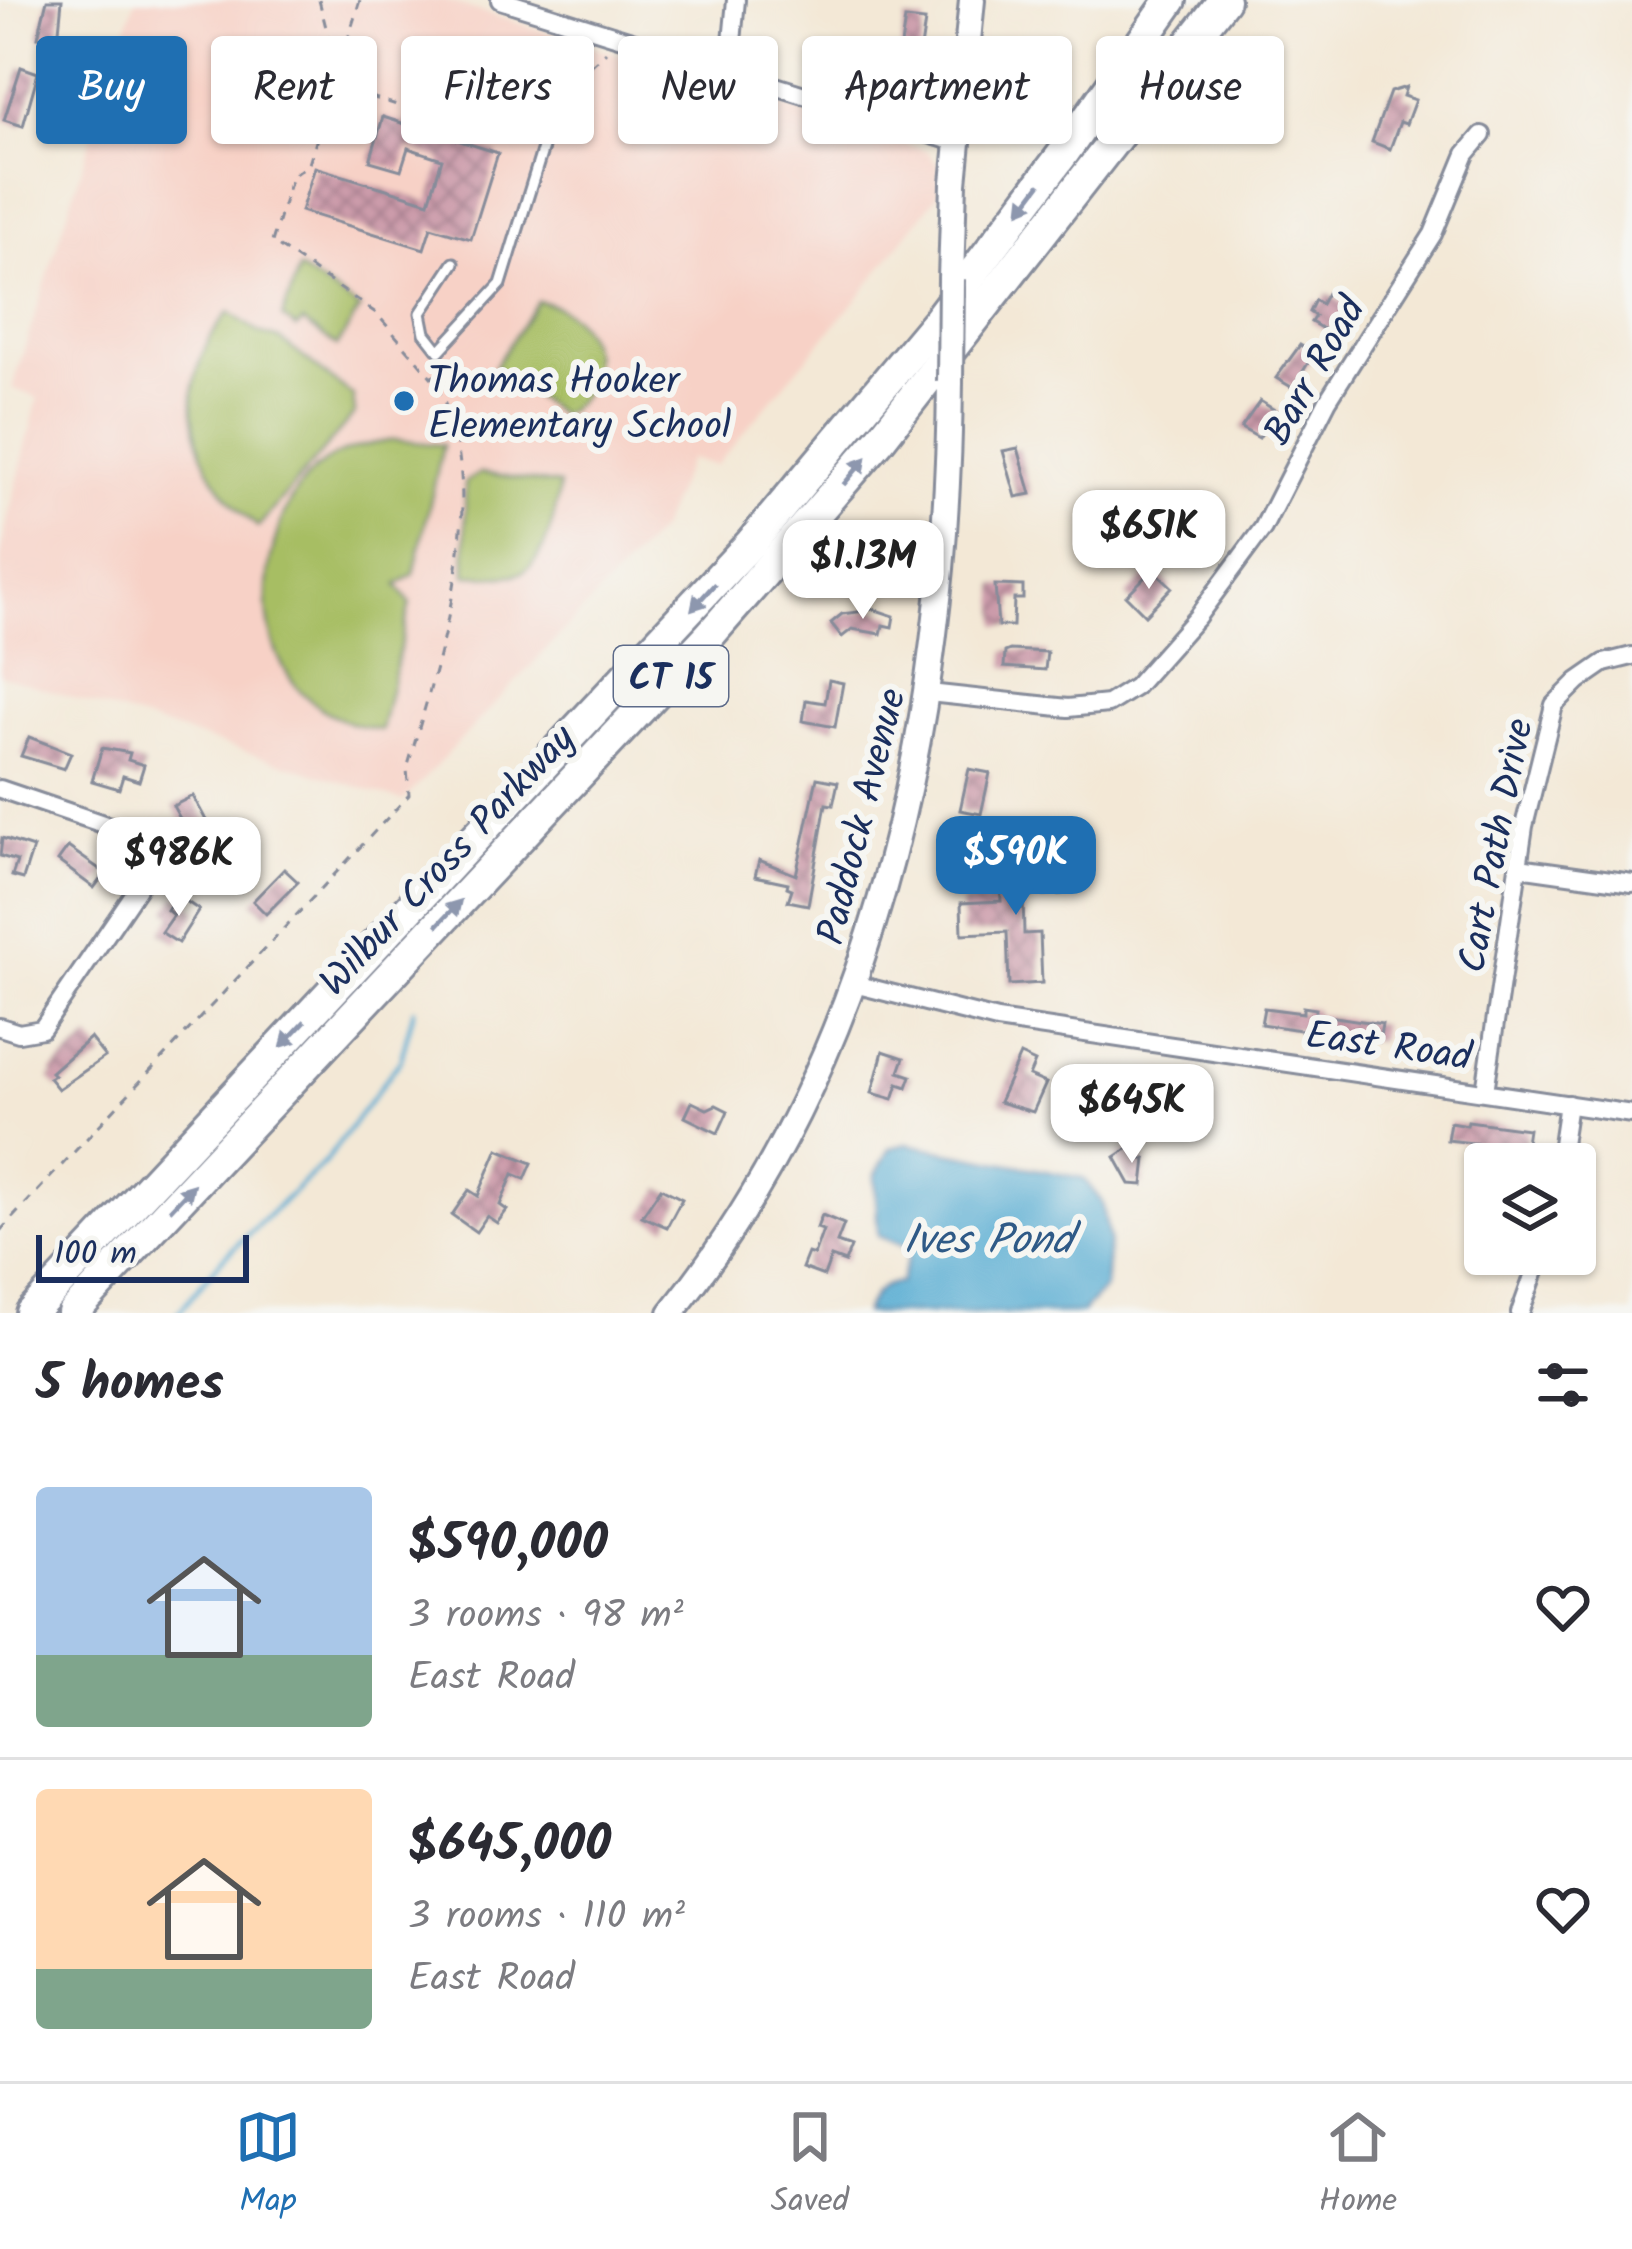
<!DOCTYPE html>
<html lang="en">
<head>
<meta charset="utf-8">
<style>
  :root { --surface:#fff; --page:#f2f2f3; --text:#2b2b33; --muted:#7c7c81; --line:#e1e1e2; --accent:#1f6fb2 }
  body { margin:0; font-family:Kalam,sans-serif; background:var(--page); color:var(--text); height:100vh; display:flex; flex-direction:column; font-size:45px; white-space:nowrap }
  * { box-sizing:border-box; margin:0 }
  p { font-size:39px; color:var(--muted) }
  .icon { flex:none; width:66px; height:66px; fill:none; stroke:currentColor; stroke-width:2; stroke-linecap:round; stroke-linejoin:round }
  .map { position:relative; height:1313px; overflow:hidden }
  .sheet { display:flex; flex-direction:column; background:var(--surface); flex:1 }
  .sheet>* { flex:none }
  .hud { position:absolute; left:36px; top:36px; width:1560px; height:108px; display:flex; gap:24px }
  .controls { position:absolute; left:1464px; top:1143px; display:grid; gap:24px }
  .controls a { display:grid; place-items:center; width:132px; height:132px; border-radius:12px; background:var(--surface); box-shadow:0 3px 9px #0004; font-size:60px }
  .scale { position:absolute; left:36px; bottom:30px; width:213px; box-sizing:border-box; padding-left:12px; border:6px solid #1b2f5e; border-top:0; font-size:33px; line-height:42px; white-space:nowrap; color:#1b2f5e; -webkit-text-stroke:9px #f6f6f2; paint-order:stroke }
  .price { position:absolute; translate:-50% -102px; padding:0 27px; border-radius:24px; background:#fff; color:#222; font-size:39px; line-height:78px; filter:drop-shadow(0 3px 6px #0008) }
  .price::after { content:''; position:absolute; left:50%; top:72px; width:36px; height:27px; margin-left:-18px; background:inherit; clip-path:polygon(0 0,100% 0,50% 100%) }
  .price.active { background:var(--accent); color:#fff }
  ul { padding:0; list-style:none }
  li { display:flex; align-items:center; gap:36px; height:300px; padding:0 36px }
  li+li { border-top:3px solid var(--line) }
  li span { display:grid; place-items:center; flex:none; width:336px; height:240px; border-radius:12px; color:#555 }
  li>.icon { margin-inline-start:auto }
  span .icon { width:144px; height:144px; fill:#fffc; stroke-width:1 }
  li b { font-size:51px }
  h2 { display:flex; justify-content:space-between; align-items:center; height:144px; padding:0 36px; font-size:51px }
  .chip { padding:0 42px; border-radius:12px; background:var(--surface); box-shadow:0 3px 9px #0004; font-size:42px; line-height:108px }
  .chip.active { background:var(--accent); color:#fff }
  .dock { display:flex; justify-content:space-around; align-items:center; height:168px; border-top:3px solid var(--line); background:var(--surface); font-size:33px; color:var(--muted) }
  .dock a { display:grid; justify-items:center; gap:6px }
  .dock .active { color:var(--accent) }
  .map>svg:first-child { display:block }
  .built { fill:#f7d1c6 }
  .green { fill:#a7be63; stroke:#617660; stroke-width:3 }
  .water { fill:#55abd2; stroke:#386d98; stroke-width:3 }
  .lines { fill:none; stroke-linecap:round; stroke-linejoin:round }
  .stream { stroke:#55abd2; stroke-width:4.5 }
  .building { fill:url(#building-cross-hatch) }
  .lane-casing { stroke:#878c9a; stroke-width:15 }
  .street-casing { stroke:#878c9a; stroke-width:22 }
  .secondary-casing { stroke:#878c9a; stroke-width:30 }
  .highway-casing { stroke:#878c9a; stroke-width:36 }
  .path { stroke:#878c9a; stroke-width:3; stroke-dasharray:9 9; stroke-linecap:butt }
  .lane { stroke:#fff; stroke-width:9 }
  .street { stroke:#fff; stroke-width:16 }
  .secondary { stroke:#fff; stroke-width:24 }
  .highway { stroke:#fff; stroke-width:30 }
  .secondary-bridge-casing { stroke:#878c9a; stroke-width:30; stroke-linecap:butt }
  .secondary-bridge { stroke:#fff; stroke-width:24 }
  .oneway { fill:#8d97ae }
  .poi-dot { fill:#1f6fb2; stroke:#f6f6f2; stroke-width:4.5 }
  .labels { text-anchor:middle; stroke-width:12; stroke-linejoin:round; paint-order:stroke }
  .shield { fill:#f6f6f2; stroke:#5d6b8a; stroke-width:3 }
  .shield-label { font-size:36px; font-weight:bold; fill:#1b2f5e }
  .street-label { font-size:39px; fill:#1b2f5e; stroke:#f6f6f2 }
  .poi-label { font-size:39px; fill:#1b2f5e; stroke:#f6f6f2; text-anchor:start }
  .water-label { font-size:42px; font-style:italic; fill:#2f5a87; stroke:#f6f6f2 }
</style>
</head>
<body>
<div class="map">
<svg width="1632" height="1313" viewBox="0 0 1632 1313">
  <defs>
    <pattern id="building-cross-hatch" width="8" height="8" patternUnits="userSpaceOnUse" patternTransform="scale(3)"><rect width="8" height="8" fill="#cc9baa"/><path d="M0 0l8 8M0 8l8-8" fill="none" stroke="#a57f8e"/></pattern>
  </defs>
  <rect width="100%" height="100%" fill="#f6f6f2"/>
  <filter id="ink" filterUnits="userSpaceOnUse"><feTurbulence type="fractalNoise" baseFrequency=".00833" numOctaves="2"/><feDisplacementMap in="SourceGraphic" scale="24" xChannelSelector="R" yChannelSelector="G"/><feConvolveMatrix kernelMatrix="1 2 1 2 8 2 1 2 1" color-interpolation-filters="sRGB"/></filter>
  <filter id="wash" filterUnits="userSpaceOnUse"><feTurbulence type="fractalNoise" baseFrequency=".004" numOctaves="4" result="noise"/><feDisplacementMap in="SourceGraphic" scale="48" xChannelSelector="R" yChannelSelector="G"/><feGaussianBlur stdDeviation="2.7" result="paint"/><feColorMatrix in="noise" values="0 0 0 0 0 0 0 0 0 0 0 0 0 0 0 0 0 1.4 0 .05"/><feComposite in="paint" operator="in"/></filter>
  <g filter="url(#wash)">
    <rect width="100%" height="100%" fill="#f3e8d6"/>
    <!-- built -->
    <path class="built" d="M 135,0 L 444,0 L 927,151 L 939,166 L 938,194 L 863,292 L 716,465 L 689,459 L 659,530 L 403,801 L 0,675 L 0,551 L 38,398 L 12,388 Z"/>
    <!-- green -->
    <g class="green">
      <path d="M 299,269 L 360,309 L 337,346 L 303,322 L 297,328 L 282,318 Z"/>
      <path d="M 538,301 C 597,311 615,385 560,415 L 494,367 Z"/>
      <path d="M 229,312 L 259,333 L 280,339 L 353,396 L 355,413 L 258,527 C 188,471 168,382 229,312 Z"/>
      <path d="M 395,440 L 443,445 L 414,574 L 397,585 L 410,603 L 381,730 C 287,718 251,635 273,549 C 280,519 292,488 317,468 C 339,449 367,444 395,440 Z"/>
      <path d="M 480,473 L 559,485 C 557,510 545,570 514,575 C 499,578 481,575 466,575 L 465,482 Z"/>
    </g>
    <!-- water -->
    <path class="water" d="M 907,1144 L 1083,1178 L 1102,1202 L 1109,1240 L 1105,1288 L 1082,1313 L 864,1313 C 871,1296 881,1282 900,1283 L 911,1249 L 878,1236 L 875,1176 L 890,1148 Z"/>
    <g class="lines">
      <!-- stream -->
      <path class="stream" d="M 178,1313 L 224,1257 L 325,1162 L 401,1059 L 414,1009"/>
    </g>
    <g id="blocks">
      <!-- building -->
      <g class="building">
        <path d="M 47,0 L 62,0 L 58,41 L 38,37 Z"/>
        <path d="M 905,19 L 925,21 L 917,75 L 897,72 Z"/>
        <path d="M 21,67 L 38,73 L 23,126 L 4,120 Z"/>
        <path d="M 1406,87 L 1403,96 L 1415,100 L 1406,124 L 1400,122 L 1390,149 L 1372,142 L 1390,92 Z"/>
        <path d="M 411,106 L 424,111 L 419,128 L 498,153 L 471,239 L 431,227 L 424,249 L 301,211 L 315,167 L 429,202 L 442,159 L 408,148 L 401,170 L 370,161 L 383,117 L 405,124 Z"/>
        <path d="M 1327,293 L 1353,308 L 1346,319 L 1338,314 L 1328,332 L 1311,322 L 1315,316 L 1309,312 L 1315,300 L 1321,304 Z"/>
        <path d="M 1300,345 L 1314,353 L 1293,388 L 1276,378 Z"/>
        <path d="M 1260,401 L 1281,414 L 1273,426 L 1268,423 L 1259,438 L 1241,428 Z"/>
        <path d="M 1018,448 L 1031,494 L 1016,497 L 1003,451 Z"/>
        <path d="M 1153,569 L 1172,587 L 1145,615 L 1126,596 Z"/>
        <path d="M 995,585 L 1023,586 L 1023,599 L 1014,599 L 1013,626 L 998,626 Z"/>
        <path d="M 867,607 L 894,616 L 892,627 L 883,625 L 881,634 L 852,629 L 842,637 L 831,623 L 842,614 L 866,611 Z"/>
        <path d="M 1010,650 L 1047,652 L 1045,670 L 1004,667 L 1005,652 Z"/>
        <path d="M 829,680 L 843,683 L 835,727 L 803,721 L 806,700 L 825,703 Z"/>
        <path d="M 29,737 L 71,753 L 64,769 L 21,756 Z"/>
        <path d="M 102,748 L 130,753 L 128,760 L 144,765 L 139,781 L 123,776 L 119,789 L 92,781 Z"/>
        <path d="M 969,769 L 990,773 L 981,814 L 960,810 Z"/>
        <path d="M 817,778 L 838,782 L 833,805 L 826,804 L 808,905 L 788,901 L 792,889 L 787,887 L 788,883 L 755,876 L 759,860 L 796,875 Z"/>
        <path d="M 193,796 L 207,822 L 211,840 L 219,839 L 222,860 L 200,863 L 196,829 L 188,833 L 173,806 Z"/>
        <path d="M 2,838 L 33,848 L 23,879 L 12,876 L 17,861 L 0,856 Z"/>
        <path d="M 68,847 L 105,873 L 94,888 L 58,861 Z"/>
        <path d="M 1059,861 L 1061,894 L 1023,896 L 1024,934 L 1040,933 L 1042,983 L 1009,985 L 1007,932 L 962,934 L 961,903 L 1001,901 L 1000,884 L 1014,883 L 1013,863 Z"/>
        <path d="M 284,869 L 298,882 L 266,914 L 253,901 Z"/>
        <path d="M 177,895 L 199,910 L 178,943 L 161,932 L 173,915 L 167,910 Z"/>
        <path d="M 1303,1007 L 1316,1009 L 1315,1014 L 1382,1024 L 1379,1042 L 1261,1024 L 1264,1008 L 1303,1013 Z"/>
        <path d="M 90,1038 L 105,1057 L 58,1089 L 49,1078 L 54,1075 L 51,1072 Z"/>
        <path d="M 883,1051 L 904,1058 L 899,1072 L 911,1076 L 907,1087 L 898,1084 L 893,1099 L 872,1093 Z"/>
        <path d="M 1020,1055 L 1035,1062 L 1029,1076 L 1046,1083 L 1033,1112 L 999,1102 Z"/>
        <path d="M 692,1102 L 707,1109 L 716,1105 L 728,1111 L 718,1133 L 685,1117 Z"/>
        <path d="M 1468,1121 L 1528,1129 L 1525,1149 L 1447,1140 L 1450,1122 L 1467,1125 Z"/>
        <path d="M 1132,1146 L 1140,1159 L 1146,1159 L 1143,1185 L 1130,1184 L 1115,1157 Z"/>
        <path d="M 498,1149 L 532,1163 L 525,1179 L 513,1174 L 500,1205 L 507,1210 L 497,1223 L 487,1216 L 476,1232 L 452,1215 L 469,1190 L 478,1196 Z"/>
        <path d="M 661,1188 L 682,1199 L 667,1227 L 642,1216 Z"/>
        <path d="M 822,1215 L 844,1224 L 837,1242 L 851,1247 L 845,1262 L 831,1257 L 824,1276 L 802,1268 L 808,1253 L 814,1255 L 823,1230 L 817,1228 Z"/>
      </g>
    </g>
  </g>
  <g filter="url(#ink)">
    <use href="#blocks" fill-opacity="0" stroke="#878c9a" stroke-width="3"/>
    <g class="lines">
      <defs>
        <path id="lane" d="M 454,263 L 421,313 L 425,333 L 439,351 L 501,284 L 549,128 L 547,116 L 532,99"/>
        <g id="street">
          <path d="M 500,0 L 958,143"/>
          <path d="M 729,73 L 736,0"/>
          <path d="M 929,693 L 1068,708 L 1108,704 L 1135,687 L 1197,617 L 1263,528 L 1328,400 L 1433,234 L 1466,154 L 1482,135"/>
          <path d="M 0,789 L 127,832 C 144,851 147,865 138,888 L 42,1029 L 19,1033 L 0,1027"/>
          <path d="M 1519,867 L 1632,883"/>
          <path d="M 854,984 L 997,1020 L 1632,1114"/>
          <path d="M 1485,1091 L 1524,826 L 1554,705 L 1578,681 L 1604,663 L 1632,656"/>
          <path d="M 1559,1164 L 1568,1104"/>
          <path d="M 1520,1313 L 1541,1254"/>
        </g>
        <g id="secondary">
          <path d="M 951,279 L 954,183 L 972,0"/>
          <path d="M 671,1313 C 881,1050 947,711 950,382"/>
        </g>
        <g id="highway">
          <path d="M 31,1313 L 751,543 L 936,322 L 1065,151 L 1171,0"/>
          <path d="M 73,1313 L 709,636 L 879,441 L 1224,0"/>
        </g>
      </defs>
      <!-- lane casing -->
      <use href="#lane" class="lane-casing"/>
      <!-- street casing -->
      <use href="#street" class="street-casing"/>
      <!-- secondary casing -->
      <use href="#secondary" class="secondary-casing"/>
      <!-- highway casing -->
      <use href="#highway" class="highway-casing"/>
      <!-- path -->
      <g class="path">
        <path d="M 319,0 L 336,67"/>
        <path d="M 360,0 L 309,164 L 292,176 L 272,242 L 376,313 L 432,378 L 436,365"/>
        <path d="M 335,86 L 410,109"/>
        <path d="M 551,102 L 606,52"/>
        <path d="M 424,113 L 509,140 L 535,116"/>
        <path d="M 0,1231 L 409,795 L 407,769 C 439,658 498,486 432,378"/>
      </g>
      <!-- lane -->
      <use href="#lane" class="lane"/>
      <!-- street -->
      <use href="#street" class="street"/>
      <!-- secondary -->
      <use href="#secondary" class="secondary"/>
      <!-- highway -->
      <use href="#highway" class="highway"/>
      <defs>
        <path id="secondary-bridge" d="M 950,382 L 951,279"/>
      </defs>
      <!-- secondary-bridge casing -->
      <use href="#secondary-bridge" class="secondary-bridge-casing"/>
      <!-- secondary-bridge -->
      <use href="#secondary-bridge" class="secondary-bridge"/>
    </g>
    <!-- one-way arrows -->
    <defs><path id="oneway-solid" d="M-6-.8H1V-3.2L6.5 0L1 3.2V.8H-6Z" transform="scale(3)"/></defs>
    <g class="oneway">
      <use href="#oneway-solid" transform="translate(1030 198) rotate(127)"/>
      <use href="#oneway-solid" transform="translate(855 471) rotate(-50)"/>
      <use href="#oneway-solid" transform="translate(703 597) rotate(132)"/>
      <use href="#oneway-solid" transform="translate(449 913) rotate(-47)"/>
      <use href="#oneway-solid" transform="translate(293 1034) rotate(133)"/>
      <use href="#oneway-solid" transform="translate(182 1197) rotate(-47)"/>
    </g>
  </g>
  <!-- markers -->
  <circle class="poi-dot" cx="404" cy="401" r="12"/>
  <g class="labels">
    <!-- shield labels -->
    <rect class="shield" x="614" y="646" width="114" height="60" rx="9"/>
    <g class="shield-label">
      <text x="671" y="689">CT 15</text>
    </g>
    <!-- street labels -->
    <g class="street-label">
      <text transform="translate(1313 370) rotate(-60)" y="14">Barr Road</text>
      <text transform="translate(860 816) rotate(-76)" y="14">Paddock Avenue</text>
      <text transform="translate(1494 845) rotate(-79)" y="14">Cart Path Drive</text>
      <text transform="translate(446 859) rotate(-47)" y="14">Wilbur Cross Parkway</text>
      <text transform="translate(1389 1044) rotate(8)" y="14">East Road</text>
    </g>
    <!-- poi labels -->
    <g class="poi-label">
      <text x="428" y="393">Thomas Hooker<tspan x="428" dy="45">Elementary School</tspan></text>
    </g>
    <!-- water labels -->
    <g class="water-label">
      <text x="988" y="1253">Ives Pond</text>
    </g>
  </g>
</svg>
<div class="controls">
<a><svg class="icon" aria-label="layers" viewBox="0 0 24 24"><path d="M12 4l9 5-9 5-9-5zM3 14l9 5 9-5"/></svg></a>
</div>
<div class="scale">100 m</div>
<b class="price" style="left:1149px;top:592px">$651K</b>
<b class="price" style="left:863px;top:622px">$1.13M</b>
<b class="price active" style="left:1016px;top:918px">$590K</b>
<b class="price" style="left:179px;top:919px">$986K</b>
<b class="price" style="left:1132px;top:1166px">$645K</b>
<div class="hud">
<a class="chip active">Buy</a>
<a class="chip">Rent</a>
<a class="chip">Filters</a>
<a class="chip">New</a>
<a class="chip">Apartment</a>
<a class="chip">House</a>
</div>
</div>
<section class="sheet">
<h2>5 homes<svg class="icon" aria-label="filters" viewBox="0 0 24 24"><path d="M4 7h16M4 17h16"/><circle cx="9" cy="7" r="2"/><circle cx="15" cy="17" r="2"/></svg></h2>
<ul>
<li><span style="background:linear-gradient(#a9c7e8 70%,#7fa58c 0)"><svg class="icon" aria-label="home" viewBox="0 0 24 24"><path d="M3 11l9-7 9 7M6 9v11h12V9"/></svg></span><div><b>$590,000</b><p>3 rooms · 98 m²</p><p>East Road</p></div><svg class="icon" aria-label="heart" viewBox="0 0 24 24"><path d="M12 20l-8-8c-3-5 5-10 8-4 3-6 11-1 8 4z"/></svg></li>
<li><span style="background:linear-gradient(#ffd9b3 75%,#7fa58c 0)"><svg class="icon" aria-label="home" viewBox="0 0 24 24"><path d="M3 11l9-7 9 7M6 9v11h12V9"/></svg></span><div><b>$645,000</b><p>3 rooms · 110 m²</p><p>East Road</p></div><svg class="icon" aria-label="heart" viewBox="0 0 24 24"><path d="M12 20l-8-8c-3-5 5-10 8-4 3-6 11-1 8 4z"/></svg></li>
</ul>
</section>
<nav class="dock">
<a class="active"><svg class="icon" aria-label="map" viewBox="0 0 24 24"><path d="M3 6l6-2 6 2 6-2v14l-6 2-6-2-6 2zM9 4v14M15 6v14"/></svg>Map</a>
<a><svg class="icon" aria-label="saved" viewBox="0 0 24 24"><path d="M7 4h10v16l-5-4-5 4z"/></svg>Saved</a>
<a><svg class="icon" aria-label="home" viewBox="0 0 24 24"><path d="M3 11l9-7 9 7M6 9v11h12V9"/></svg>Home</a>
</nav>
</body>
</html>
